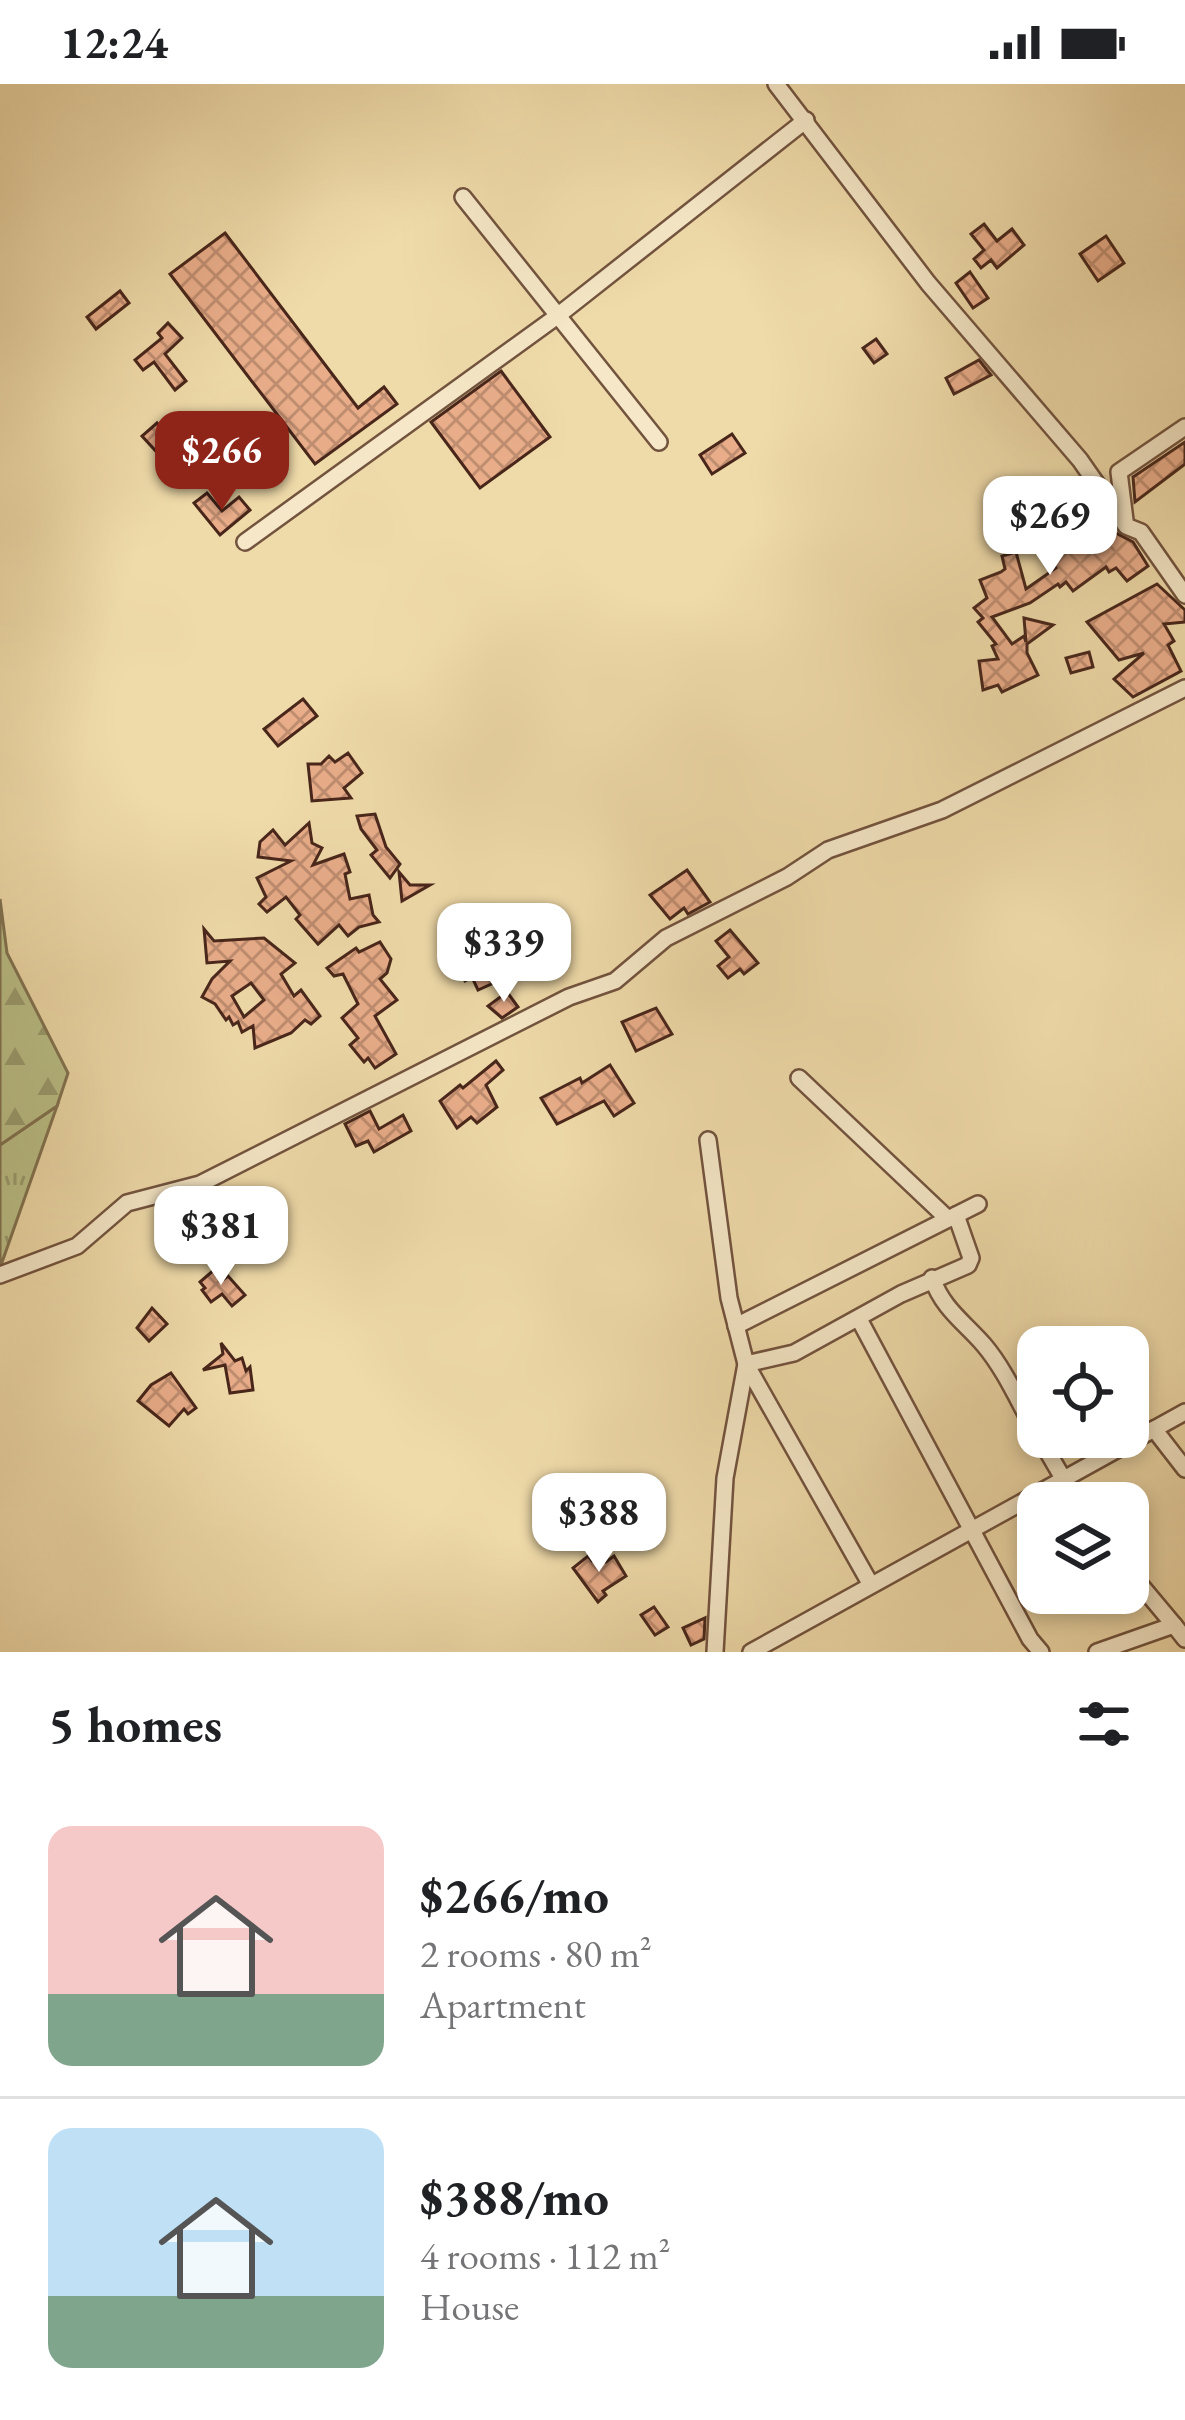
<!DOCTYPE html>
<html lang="en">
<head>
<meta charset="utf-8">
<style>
  :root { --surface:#fff; --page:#f2f2f2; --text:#202124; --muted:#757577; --line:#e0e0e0; --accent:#8f2418 }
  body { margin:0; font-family:"EB Garamond",serif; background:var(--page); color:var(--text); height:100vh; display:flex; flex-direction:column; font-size:45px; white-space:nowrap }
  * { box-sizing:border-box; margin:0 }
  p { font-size:39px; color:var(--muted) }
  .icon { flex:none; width:66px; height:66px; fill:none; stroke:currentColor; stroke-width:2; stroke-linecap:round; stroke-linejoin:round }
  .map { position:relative; height:1568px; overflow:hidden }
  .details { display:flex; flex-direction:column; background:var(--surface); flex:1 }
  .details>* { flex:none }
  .fabs { position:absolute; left:1017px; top:1242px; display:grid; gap:24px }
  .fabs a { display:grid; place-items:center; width:132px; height:132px; border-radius:24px; background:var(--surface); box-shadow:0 6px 18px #0003; font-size:60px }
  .price { position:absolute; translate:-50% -102px; padding:0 27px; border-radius:24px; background:#fff; color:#222; font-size:39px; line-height:78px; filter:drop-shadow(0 3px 6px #0008) }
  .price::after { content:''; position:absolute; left:50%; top:72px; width:36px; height:27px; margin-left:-18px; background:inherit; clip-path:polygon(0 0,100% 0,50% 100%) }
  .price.current { background:var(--accent); color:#fff }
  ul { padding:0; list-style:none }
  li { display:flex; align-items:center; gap:36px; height:300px; padding:0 48px }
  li+li { border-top:3px solid var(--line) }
  li span { display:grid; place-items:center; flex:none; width:336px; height:240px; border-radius:24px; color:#555 }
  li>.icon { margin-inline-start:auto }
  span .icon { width:144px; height:144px; fill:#fffc; stroke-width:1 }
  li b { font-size:51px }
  h2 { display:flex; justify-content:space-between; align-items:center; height:144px; padding:0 48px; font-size:51px }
  .status { display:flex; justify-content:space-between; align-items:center; height:84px; padding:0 60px; background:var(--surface); direction:ltr }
  .status svg { height:33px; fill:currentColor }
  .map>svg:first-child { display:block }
  .grass { fill:url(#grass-tufts); stroke:#817250; stroke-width:3 }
  .forest { fill:url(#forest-firs); stroke:#817250; stroke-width:3 }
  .building { fill:url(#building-cross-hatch); stroke:#48261a; stroke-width:3; fill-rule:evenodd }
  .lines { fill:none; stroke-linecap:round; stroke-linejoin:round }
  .street-casing { stroke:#72533e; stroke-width:20 }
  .street { stroke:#f5e7c7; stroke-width:15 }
</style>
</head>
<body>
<div class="status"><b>12:24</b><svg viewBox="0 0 49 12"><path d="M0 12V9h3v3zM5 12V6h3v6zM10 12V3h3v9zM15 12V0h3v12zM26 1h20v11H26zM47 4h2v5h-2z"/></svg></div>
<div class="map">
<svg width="1185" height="1568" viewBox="0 0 1185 1568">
  <defs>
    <pattern id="grass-tufts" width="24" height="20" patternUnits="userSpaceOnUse" patternTransform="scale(3)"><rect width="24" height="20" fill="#babf87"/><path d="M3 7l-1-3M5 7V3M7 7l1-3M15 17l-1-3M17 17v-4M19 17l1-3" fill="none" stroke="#999b6e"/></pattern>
    <pattern id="forest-firs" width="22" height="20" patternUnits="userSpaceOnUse" patternTransform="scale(3)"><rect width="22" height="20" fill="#babf87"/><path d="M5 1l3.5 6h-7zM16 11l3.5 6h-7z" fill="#999b6e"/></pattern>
    <pattern id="building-cross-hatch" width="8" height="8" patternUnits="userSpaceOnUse" patternTransform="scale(3)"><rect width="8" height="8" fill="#e9ad8a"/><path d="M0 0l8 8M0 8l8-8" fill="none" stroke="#bf8d70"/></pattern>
  </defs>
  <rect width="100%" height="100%" fill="#efdaa9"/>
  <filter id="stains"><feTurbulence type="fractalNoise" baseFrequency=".00167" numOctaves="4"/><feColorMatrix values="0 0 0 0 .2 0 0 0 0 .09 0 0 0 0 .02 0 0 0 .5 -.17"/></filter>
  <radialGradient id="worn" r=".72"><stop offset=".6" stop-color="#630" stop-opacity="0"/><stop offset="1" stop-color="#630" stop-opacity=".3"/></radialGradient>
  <!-- grass -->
  <path class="grass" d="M 57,1022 L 0,1184 L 0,1061 Z"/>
  <!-- forest -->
  <path class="forest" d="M 0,815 L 7,869 L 68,989 L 57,1022 L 0,1061 Z"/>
  <!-- building -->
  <g class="building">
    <path d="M 984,140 L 997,157 L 1012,145 L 1024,161 L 997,184 L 991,176 L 981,184 L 974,175 L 984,166 L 971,150 Z"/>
    <path d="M 225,149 L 358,324 L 384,303 L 397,320 L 315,380 L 170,190 Z"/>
    <path d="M 1106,152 L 1124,179 L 1098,197 L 1080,170 Z"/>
    <path d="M 970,188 L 988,214 L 973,224 L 956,199 Z"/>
    <path d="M 120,207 L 129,219 L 96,245 L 87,233 Z"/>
    <path d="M 168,239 L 182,254 L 165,270 L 186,297 L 175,306 L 154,278 L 143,286 L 135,276 L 162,254 L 158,249 Z"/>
    <path d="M 876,255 L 887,270 L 874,279 L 863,264 Z"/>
    <path d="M 979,276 L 991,291 L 954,310 L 946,294 Z"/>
    <path d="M 501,287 L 550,353 L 480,404 L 431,338 Z"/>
    <path d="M 157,339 L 172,358 L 182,348 L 200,365 L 176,389 L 142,352 Z"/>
    <path d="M 732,350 L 745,369 L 712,390 L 700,371 Z"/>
    <path d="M 1185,358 L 1185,380 L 1135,418 L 1133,393 Z"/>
    <path d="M 1083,401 L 1116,449 L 1133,458 L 1148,482 L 1127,497 L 1116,484 L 1109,488 L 1106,483 L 1073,507 L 1066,498 L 1060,503 L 1058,500 L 1030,519 L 992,533 L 1012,560 L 1024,552 L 1026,558 L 1024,534 L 1053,541 L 1027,560 L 1027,569 L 1038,591 L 1002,608 L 998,601 L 983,606 L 979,577 L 998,575 L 992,562 L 996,560 L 978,538 L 983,534 L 974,524 L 987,514 L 980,496 L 1001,488 L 1005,485 L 1002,472 L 1016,468 L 1026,505 L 1056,484 L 1024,438 L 1055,415 L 1085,408 Z"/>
    <path d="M 207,409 L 222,427 L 239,413 L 250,426 L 220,451 L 194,419 Z"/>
    <path d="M 1157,500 L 1185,526 L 1185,538 L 1164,540 L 1174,557 L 1168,561 L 1181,587 L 1133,613 L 1114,595 L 1144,569 L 1119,576 L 1087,538 Z"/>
    <path d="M 1089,568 L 1093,583 L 1071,589 L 1066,574 Z"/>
    <path d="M 303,615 L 317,632 L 278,662 L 264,645 Z"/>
    <path d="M 348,669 L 362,689 L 344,704 L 351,714 L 312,717 L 308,680 L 321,680 L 329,672 L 335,678 Z"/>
    <path d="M 375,730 L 386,763 L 400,780 L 390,794 L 371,771 L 377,766 L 361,745 L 357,732 Z"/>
    <path d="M 309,739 L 312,759 L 322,764 L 313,781 L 344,770 L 350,788 L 345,790 L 350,815 L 369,811 L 373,831 L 379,838 L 359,843 L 348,852 L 339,841 L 318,860 L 296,835 L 300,831 L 286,813 L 267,828 L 259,820 L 266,813 L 257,794 L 291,777 L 258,773 L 260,758 L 273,746 L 285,761 Z"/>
    <path d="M 687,786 L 710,818 L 688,830 L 684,824 L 670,835 L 650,811 Z"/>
    <path d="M 399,788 L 410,801 L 430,801 L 402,817 Z"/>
    <path d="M 204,845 L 214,857 L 264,854 L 295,879 L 281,890 L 294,912 L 301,906 L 320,932 L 311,940 L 305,936 L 291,949 L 255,964 L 253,942 L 242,948 L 238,938 L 233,941 L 229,933 L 226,936 L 215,920 L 202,913 L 212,895 L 230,877 L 207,879 ZM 251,899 L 264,916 L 244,933 L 232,912 Z"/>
    <path d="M 730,846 L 758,879 L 744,890 L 740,885 L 728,894 L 718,882 L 729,873 L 716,857 Z"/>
    <path d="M 487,853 L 502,879 L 493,884 L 498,897 L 478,906 L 472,893 L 465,897 L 450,870 Z"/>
    <path d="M 380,858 L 391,875 L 387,889 L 380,895 L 397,916 L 375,932 L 396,970 L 375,984 L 368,974 L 364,978 L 350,961 L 358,954 L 342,934 L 358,920 L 343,890 L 334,892 L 327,884 L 356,864 L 359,868 Z"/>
    <path d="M 507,908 L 518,923 L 502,934 L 488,922 Z"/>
    <path d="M 656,924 L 672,950 L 636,967 L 622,938 Z"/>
    <path d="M 496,977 L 503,986 L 486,1001 L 497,1023 L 477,1039 L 471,1033 L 457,1044 L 440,1017 L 460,1001 L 463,1004 Z"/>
    <path d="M 610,981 L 634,1019 L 614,1032 L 604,1017 L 557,1040 L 541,1014 L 580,994 L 582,999 Z"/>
    <path d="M 370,1027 L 379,1045 L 403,1031 L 411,1047 L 374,1068 L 368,1057 L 356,1062 L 345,1040 Z"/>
    <path d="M 215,1185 L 224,1195 L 228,1192 L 245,1211 L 232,1222 L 222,1210 L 211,1218 L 202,1206 L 205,1204 L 200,1198 Z"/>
    <path d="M 152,1224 L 167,1240 L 149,1257 L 137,1244 Z"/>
    <path d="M 221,1259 L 235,1277 L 242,1274 L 246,1287 L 250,1283 L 253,1306 L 230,1309 L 225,1281 L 203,1286 L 223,1270 Z"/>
    <path d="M 171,1289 L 196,1324 L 188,1330 L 184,1325 L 169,1342 L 138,1317 L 151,1301 Z"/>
    <path d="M 600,1471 L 606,1478 L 614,1472 L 626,1492 L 603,1507 L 606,1511 L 598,1518 L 573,1484 L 588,1472 L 592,1477 Z"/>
    <path d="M 654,1523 L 668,1543 L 655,1551 L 641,1531 Z"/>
    <path d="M 705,1534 L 704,1555 L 691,1561 L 683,1544 Z"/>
  </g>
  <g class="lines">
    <defs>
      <g id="street">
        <path d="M 776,0 L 928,199 L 1080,376 L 1126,442 L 1141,448 L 1185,511"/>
        <path d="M 463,113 L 659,358"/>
        <path d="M 1125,436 L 1119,388 L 1185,343"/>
        <path d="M 245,458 L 556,233 L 806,36"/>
        <path d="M 799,994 L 948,1135"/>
        <path d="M 708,1056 L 729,1214 L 746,1280 L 871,1501"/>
        <path d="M 0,1191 L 77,1162 L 127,1119 L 200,1100 L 569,913 L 615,897 L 666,854 L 787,793 L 828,766 L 942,726 L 1185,604"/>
        <path d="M 932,1194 C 943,1225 964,1238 984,1261 C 1006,1287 1021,1323 1038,1352"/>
        <path d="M 859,1235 L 1030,1555 L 1041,1568"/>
        <path d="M 736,1242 L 978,1120"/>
        <path d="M 1154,1345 L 1185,1385"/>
        <path d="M 1039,1353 L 1064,1396"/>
        <path d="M 1052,1402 L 1068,1419"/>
        <path d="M 1128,1486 L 1174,1541"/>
        <path d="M 715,1568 L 725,1394 L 746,1280 L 794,1269 L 901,1210 L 968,1181 L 971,1174 L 956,1131"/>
        <path d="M 751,1568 L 1185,1328"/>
        <path d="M 1097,1568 L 1174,1541 L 1185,1555"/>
      </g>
    </defs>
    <!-- street casing -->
    <use href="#street" class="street-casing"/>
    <!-- street -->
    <use href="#street" class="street"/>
  </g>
  <rect width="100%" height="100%" filter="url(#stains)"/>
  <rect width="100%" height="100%" fill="url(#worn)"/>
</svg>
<div class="fabs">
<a><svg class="icon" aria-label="locate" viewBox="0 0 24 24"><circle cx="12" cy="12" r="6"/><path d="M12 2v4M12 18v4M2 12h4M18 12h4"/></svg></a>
<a><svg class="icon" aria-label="layers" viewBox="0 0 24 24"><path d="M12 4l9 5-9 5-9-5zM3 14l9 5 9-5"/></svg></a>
</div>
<b class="price current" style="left:222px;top:429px">$266</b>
<b class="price" style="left:1050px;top:494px">$269</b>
<b class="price" style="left:504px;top:921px">$339</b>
<b class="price" style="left:221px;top:1204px">$381</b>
<b class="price" style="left:599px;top:1491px">$388</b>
</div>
<section class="details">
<h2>5 homes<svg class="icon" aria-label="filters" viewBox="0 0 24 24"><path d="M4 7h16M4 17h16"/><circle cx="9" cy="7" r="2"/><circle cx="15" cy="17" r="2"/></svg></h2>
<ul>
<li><span style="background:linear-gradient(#f6c9c9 70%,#7fa58c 0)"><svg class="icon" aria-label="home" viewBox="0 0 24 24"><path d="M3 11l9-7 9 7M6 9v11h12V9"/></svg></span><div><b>$266/mo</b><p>2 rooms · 80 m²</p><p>Apartment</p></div></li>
<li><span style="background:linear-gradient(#bfe0f5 70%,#7fa58c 0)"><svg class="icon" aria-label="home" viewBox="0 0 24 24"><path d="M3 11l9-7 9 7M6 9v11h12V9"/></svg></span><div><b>$388/mo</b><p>4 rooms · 112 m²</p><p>House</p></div></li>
</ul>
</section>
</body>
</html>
